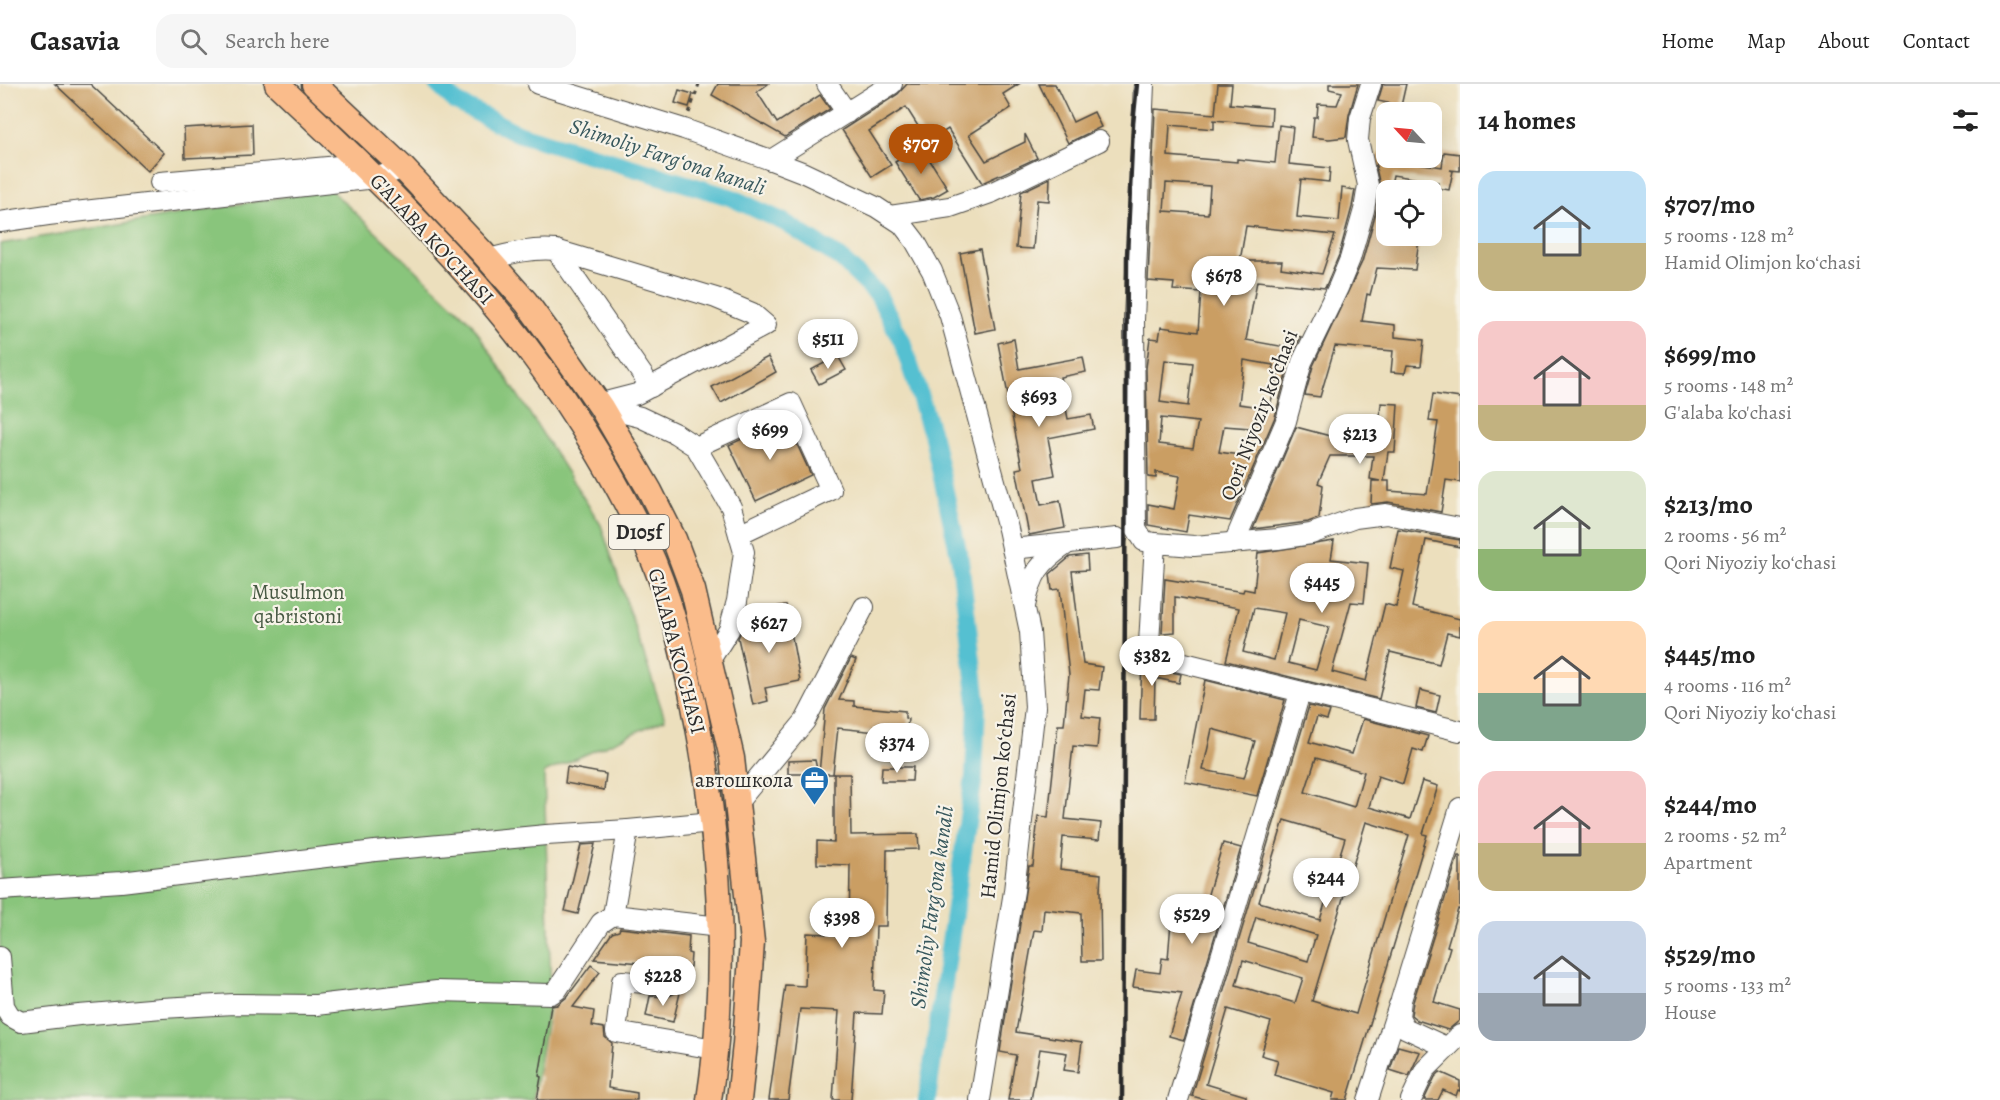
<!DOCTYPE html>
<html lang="en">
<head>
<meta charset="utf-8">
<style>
  :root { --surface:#fff; --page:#f6f6f6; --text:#222; --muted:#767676; --line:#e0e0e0; --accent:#b45309 }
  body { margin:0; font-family:Alegreya,serif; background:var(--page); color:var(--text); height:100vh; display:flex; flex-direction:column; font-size:22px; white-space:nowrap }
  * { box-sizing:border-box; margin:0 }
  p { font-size:20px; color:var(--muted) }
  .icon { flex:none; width:33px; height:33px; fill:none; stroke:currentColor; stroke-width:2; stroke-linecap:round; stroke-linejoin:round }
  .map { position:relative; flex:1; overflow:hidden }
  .side { display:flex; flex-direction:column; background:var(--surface); width:540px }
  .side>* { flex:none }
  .needle { width:39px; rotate:296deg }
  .tools { position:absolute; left:1376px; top:18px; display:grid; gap:12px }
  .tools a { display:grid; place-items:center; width:66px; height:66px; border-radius:12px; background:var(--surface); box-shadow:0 6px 24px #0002; font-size:30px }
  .price { position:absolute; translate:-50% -51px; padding:0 14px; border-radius:21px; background:#fff; color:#222; font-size:20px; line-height:39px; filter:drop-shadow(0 2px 3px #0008) }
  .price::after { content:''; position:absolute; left:50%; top:36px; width:18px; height:14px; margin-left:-9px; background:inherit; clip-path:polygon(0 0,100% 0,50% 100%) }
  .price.selected { background:var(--accent); color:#fff }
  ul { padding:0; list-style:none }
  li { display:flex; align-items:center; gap:18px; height:150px; padding:0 18px }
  li span { display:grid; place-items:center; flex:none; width:168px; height:120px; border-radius:18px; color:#555 }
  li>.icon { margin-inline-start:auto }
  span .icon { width:72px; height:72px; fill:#fffc; stroke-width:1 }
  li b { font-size:26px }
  h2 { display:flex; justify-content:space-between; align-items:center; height:72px; padding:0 18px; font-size:26px }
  header { display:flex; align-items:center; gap:36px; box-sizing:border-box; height:84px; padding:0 30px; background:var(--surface); border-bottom:2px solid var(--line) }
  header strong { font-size:28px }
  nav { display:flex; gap:33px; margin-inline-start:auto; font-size:21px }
  .search { width:420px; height:54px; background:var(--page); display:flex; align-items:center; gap:15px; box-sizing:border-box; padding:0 21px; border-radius:18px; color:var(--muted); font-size:22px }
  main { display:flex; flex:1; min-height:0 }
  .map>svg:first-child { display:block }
  .green { fill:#89c57b; stroke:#5a7853; stroke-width:1.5 }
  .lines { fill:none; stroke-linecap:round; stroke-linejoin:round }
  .canal { stroke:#55c0d1; stroke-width:18 }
  .building { fill:#ca9e64; fill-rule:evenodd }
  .minor-casing { stroke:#484641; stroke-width:22 }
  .major-casing { stroke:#484641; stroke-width:27 }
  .path { stroke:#484641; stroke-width:3; stroke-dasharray:4.5 4.5; stroke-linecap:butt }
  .minor { stroke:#fff; stroke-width:20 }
  .major { stroke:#fabc8b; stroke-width:24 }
  .rail { stroke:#2b2b2b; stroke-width:4.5 }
  .labels { text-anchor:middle; stroke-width:4.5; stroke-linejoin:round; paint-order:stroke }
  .shield { fill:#f7f3e8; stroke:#686764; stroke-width:1.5 }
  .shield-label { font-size:20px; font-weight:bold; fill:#2b2b2b }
  .street-label { font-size:21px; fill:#2b2b2b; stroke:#f7f3e8 }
  .park-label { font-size:21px; fill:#475943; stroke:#f7f3e8 }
  .poi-label { font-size:21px; fill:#2b2b2b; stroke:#f7f3e8; text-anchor:end }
  .water-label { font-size:22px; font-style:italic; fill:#38585d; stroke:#f7f3e8 }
</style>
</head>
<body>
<header>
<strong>Casavia</strong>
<div class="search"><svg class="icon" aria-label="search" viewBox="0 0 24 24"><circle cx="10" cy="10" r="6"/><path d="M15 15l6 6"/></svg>Search here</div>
<nav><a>Home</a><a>Map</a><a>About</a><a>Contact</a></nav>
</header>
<main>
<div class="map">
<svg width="1460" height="1016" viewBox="0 0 1460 1016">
  <rect width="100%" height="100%" fill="#f7f3e8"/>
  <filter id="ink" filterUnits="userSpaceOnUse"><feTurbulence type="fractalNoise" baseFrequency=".0167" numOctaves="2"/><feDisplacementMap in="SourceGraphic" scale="12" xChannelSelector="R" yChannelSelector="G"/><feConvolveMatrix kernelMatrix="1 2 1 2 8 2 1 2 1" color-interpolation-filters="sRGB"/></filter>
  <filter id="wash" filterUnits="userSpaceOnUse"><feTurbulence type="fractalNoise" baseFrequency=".008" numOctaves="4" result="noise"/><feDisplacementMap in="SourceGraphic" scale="24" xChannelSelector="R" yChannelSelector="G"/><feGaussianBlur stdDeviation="1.35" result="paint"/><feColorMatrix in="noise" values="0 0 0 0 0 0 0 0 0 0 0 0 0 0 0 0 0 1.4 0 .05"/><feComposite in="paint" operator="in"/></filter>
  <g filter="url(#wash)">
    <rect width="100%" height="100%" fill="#ecdfbd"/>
    <!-- green -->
    <path class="green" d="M 330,105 L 471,238 L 601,441 L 665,635 L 544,689 L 551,910 L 533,1016 L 0,1016 L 0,160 Z"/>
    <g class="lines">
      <!-- canal -->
      <path class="canal" d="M 437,0 L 456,18 L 517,49 L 730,113 L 784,138 L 840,174 L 878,211 L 902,257 L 933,353 L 960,476 L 977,619 L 974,692 L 927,1016"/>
    </g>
    <g id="blocks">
      <!-- building -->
      <g class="building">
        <path d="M 55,0 L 90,0 L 164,69 L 148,87 Z"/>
        <path d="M 718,0 L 768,0 L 757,8 L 777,39 L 820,11 L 830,25 L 785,53 L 712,11 Z"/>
        <path d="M 907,0 L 1019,0 L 1003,10 L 1011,24 L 969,51 L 986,77 L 1025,58 L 1025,50 L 1037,74 L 982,99 L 948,45 L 928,58 L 906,23 L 869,47 L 891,81 L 872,93 L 842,46 L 898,10 Z"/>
        <path d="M 1039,0 L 1055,0 L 1073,38 L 1094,28 L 1101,43 L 1068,59 Z"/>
        <path d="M 1218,0 L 1232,0 L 1230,20 L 1272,24 L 1271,41 L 1214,36 L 1214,45 L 1170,41 L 1168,72 L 1237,78 L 1237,75 L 1275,79 L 1279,41 L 1293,43 L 1289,80 L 1330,84 L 1329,98 L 1301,95 L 1297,133 L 1339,137 L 1342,104 L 1355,106 L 1352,123 L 1339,171 L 1325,204 L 1257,197 L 1246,256 L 1285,263 L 1288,249 L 1301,253 L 1290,275 L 1275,333 L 1230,437 L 1189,431 L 1186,448 L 1148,441 L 1148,420 L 1174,425 L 1180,392 L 1156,388 L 1156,394 L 1148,393 L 1146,284 L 1150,254 L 1159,255 L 1161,243 L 1198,248 L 1201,208 L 1173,206 L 1174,199 L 1148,197 L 1155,25 L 1215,30 ZM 1166,99 L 1210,102 L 1208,130 L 1164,127 ZM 1246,142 L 1335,151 L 1322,190 L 1281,184 L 1282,177 L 1240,177 ZM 1165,276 L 1193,279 L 1188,322 L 1160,318 ZM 1244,276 L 1273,281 L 1274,289 L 1279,290 L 1269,324 L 1239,320 ZM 1161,334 L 1198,338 L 1193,364 L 1159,360 ZM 1224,342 L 1250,344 L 1246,372 L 1219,368 Z"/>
        <path d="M 1329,0 L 1358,0 L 1349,31 L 1346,53 L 1329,55 L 1312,53 L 1314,33 L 1317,33 L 1318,20 L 1337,21 L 1342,8 L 1329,5 Z"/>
        <path d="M 1383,0 L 1406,0 L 1401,22 L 1378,17 Z"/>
        <path d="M 679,6 L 693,10 L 689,23 L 675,19 Z"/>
        <path d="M 252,40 L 253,71 L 185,74 L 184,44 Z"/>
        <path d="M 921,62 L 948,105 L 934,113 L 919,116 L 895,78 Z"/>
        <path d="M 1444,68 L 1460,70 L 1460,87 L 1450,86 L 1453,87 L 1449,106 L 1437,104 L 1438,98 L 1393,91 L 1390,106 L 1386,106 L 1386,126 L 1382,151 L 1419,155 L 1415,186 L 1377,184 L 1370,211 L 1367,210 L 1362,237 L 1395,241 L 1395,253 L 1424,256 L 1421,282 L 1407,281 L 1405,289 L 1391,288 L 1393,267 L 1335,262 L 1320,313 L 1305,311 L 1313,282 L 1362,178 L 1376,128 L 1380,102 L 1376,84 L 1379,69 L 1386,70 L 1386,74 L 1442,83 Z"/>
        <path d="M 1050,94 L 1049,117 L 1037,116 L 1033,165 L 1016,164 L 1021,108 Z"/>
        <path d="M 980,165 L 995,245 L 975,249 L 960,169 Z"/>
        <path d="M 1014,255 L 1019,285 L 1083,273 L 1086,288 L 1060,293 L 1068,335 L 1091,331 L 1094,345 L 1048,354 L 1055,391 L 1036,395 L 1041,421 L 1060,417 L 1065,444 L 1029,451 L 1016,385 L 1022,384 L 998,259 Z"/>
        <path d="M 838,272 L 846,286 L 819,300 L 811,286 Z"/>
        <path d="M 768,273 L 776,288 L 721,319 L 712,303 Z"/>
        <path d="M 1433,310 L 1460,314 L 1460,398 L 1446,396 L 1441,428 L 1388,418 L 1371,420 L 1372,397 L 1380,397 L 1370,395 L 1373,372 L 1330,372 L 1318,399 L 1323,401 L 1319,434 L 1308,438 L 1253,445 L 1296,343 L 1345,356 L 1346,343 L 1379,345 L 1381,319 L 1398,320 L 1395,368 L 1388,368 L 1384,397 L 1389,397 L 1389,407 L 1427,410 L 1438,338 L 1429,337 Z"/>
        <path d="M 777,339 L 782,349 L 790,345 L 811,391 L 756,417 L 729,361 Z"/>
        <path d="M 1398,445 L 1460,456 L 1460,463 L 1426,456 L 1412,523 L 1460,535 L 1460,552 L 1447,549 L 1439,580 L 1390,568 L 1379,615 L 1226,577 L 1239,524 L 1175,513 L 1175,548 L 1162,549 L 1165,495 L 1243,508 L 1244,505 L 1254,507 L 1258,469 L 1334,457 L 1331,475 L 1368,479 L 1364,519 L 1351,518 L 1332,588 L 1366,597 L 1385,520 L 1396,523 L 1404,487 L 1390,484 ZM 1254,524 L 1285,529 L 1274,576 L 1243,568 ZM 1299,536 L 1329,543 L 1316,586 L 1288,579 Z"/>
        <path d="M 1087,471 L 1088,486 L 1072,487 L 1083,580 L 1102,583 L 1099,606 L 1085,605 L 1082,632 L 1100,634 L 1097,664 L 1073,662 L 1065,735 L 1101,739 L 1099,756 L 1063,753 L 1060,785 L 1101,790 L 1100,806 L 1101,877 L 1082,877 L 1081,829 L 1044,825 L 1042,847 L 1034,846 L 1016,948 L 1082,958 L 1078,988 L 1064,986 L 1067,969 L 1040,965 L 1031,1016 L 1008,1016 L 1016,971 L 1000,968 L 1029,782 L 1033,782 L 1038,732 L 1048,733 L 1058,641 L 1064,641 L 1069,591 L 1060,505 L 1052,506 L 1050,490 L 1070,473 Z"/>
        <path d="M 786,521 L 800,597 L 765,604 L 768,617 L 753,621 L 738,554 L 741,547 L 768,540 L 765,525 Z"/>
        <path d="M 851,574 L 856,576 L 839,616 L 854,617 L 854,622 L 905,627 L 905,634 L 908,635 L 906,651 L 838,644 L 833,690 L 819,690 L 825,625 Z"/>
        <path d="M 1142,575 L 1161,586 L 1181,590 L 1179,599 L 1155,594 L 1154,635 L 1140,635 Z"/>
        <path d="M 1205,596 L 1285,616 L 1257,712 L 1185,698 ZM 1212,645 L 1255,657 L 1244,694 L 1203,686 Z"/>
        <path d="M 1420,606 L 1440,611 L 1436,629 L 1416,624 Z"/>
        <path d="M 1309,622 L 1330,627 L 1327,636 L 1317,633 L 1309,658 L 1352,670 L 1363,635 L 1428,652 L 1423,668 L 1413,665 L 1403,700 L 1378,692 L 1369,723 L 1410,735 L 1422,697 L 1438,702 L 1423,750 L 1427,751 L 1347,1016 L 1332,1016 L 1334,1009 L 1274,991 L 1278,976 L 1261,971 L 1271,938 L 1228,925 L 1206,1000 L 1246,1012 L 1246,1016 L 1206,1016 L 1192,1012 ZM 1316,674 L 1364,688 L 1354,723 L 1305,708 ZM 1284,736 L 1345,754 L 1320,836 L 1259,818 ZM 1366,738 L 1409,751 L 1356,930 L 1312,917 ZM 1256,833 L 1316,851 L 1308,877 L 1248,859 ZM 1243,876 L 1303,894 L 1295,919 L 1236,901 Z"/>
        <path d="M 815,676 L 818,690 L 788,690 L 788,677 Z"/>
        <path d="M 567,683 L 606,690 L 604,706 L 565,699 Z"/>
        <path d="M 882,683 L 913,683 L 912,697 L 881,697 Z"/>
        <path d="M 834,690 L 850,690 L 851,751 L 918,750 L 919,765 L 887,766 L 886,842 L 876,842 L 874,906 L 884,907 L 882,930 L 857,929 L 851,1016 L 833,1016 L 839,927 L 800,925 L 788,1016 L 769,1016 L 785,901 L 805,902 L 807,849 L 849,851 L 850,781 L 817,780 L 817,757 L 834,758 Z"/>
        <path d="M 1223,759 L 1241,764 L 1184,956 L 1169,952 L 1182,909 L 1133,903 L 1136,886 L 1160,889 L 1162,874 L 1168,875 L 1171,838 L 1167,838 L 1169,823 L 1203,827 Z"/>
        <path d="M 595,760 L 578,830 L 565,827 L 581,761 Z"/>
        <path d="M 1458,772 L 1460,772 L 1460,826 L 1458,825 L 1447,862 L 1450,863 L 1434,918 L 1460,926 L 1460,936 L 1448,946 L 1417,936 L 1411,931 L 1413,918 Z"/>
        <path d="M 620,844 L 689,852 L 688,869 L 691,870 L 690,883 L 594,875 L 612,849 L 619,847 Z"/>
        <path d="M 591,881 L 600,888 L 573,923 L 594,927 L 592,942 L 604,944 L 605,953 L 612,959 L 608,1004 L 637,1009 L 637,1016 L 537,1016 L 541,993 L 539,992 L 551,922 L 557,921 L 567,913 Z"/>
        <path d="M 677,908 L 680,909 L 673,938 L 646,932 L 650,912 L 667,913 Z"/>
        <path d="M 1398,962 L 1420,968 L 1409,992 L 1390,986 Z"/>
        <path d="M 1440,988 L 1460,997 L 1460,1007 L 1458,1006 L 1456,1012 L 1443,1006 L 1438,1016 L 1424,1016 L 1435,993 Z"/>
      </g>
    </g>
  </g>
  <g filter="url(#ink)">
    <use href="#blocks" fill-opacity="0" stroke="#484641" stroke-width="1.5"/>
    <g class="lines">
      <defs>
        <g id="minor">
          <path d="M 538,0 L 684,45 L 771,76 L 802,88 L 876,123 L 902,140 L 915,157 L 932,187 L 950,232 L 1008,445 L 1030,548 L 1035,623 L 1014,807 L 980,1016"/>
          <path d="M 827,0 L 847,29"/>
          <path d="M 1144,0 L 1134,236 L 1136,444 L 1144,457 L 1155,459"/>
          <path d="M 771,76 L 892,0"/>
          <path d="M 160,98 L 361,80"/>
          <path d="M 890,132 L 950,123 L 993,108 L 1099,57"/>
          <path d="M 0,138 L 48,131 L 376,94 L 403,84"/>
          <path d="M 556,166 L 716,214 L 752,229 L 766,241 L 637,310 L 598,320"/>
          <path d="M 489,175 C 512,169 533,164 556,166 L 651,303"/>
          <path d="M 601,323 L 640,333 L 676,350 L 696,363 L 731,423 L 744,468 L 737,517 L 729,546 L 710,576"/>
          <path d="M 696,363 L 791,319 L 831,406 L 739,450"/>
          <path d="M 1460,444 L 1386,430 L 1355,434 L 1311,450 L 1278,455 L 1194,462 L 1155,459 L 1149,559 L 1155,568 L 1164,574 L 1460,647"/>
          <path d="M 1234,459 L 1286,337 L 1302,278 L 1338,204 L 1350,175 L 1364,126 L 1368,101 L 1358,56 L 1360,34 L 1371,0"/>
          <path d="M 1012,465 L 1117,454"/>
          <path d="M 1025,522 C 1032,489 1039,479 1067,460"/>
          <path d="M 737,719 L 805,637 L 864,523"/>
          <path d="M 713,738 L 628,746 L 613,831 L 720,843"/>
          <path d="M 0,806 L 121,798 L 375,767 L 546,751 L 628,746"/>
          <path d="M 0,873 L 4,922 L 10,932 L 21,938 L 79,931 L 162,924 L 234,920 L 316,921 L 437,907 L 551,910 L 557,906 L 601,839 L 613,831"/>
          <path d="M 667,901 L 622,897 L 616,948 L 715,965"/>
          <path d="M 1446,963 L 1405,944 L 1399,933 L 1401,916 L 1460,724"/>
          <path d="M 1178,1016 L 1300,609"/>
          <path d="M 1368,1016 L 1399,921"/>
          <path d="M 1411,1016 L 1425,986 L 1460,951"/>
        </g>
        <g id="major">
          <path d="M 277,0 C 356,75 435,149 504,234 C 556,298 612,385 646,460 C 670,511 683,568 694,622 C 720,752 729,885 709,1016"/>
          <path d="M 314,0 L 403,84 L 482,168 L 526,218 L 564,270 L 601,323 L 650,407 L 674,455 L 693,506 L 732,674 L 744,783 L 752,858 L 745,960 L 739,1016"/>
        </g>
      </defs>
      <!-- minor casing -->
      <use href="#minor" class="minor-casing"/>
      <!-- major casing -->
      <use href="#major" class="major-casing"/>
      <!-- path -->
      <path class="path" d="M 689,29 L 699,0"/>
      <!-- minor -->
      <use href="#minor" class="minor"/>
      <!-- major -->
      <use href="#major" class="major"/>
      <!-- rail -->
      <path class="rail" d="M 1122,1016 L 1127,172 L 1133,40 L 1137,0"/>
    </g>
  </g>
  <!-- icons -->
  <defs>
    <symbol id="office-pin" viewBox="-11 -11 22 30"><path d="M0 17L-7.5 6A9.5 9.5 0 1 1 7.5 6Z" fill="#1f6fb2" stroke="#f7f3e8"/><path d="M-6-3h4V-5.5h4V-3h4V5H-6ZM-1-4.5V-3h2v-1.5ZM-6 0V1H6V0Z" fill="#fff"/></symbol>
  </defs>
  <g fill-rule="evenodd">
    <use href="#office-pin" x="798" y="680" width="33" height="45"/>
  </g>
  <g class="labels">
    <!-- shield labels -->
    <rect class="shield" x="609" y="431" width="60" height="34" rx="4.5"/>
    <g class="shield-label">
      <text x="639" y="455">D105f</text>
    </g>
    <!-- street labels -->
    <g class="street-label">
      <text transform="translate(432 155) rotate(47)" y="7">G'ALABA KO'CHASI</text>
      <text transform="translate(1259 331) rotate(-69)" y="7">Qori Niyoziy koʻchasi</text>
      <text transform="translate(677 567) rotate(75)" y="7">G'ALABA KO'CHASI</text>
      <text transform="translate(998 712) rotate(-84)" y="7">Hamid Olimjon koʻchasi</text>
    </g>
    <!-- park labels -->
    <g class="park-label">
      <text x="298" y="515">Musulmon<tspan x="298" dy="24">qabristoni</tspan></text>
    </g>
    <!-- poi labels -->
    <g class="poi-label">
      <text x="793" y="703">автошкола</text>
    </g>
    <!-- water labels -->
    <g class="water-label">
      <text transform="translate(668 72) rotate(18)" y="8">Shimoliy Fargʻona kanali</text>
      <text transform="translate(931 823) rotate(-82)" y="8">Shimoliy Fargʻona kanali</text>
    </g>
  </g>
</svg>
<div class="tools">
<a><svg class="needle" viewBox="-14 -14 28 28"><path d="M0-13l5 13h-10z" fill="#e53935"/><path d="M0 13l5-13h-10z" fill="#767676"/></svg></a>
<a><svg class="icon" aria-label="locate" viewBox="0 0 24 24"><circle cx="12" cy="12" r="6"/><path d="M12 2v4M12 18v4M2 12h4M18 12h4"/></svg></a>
</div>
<b class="price selected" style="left:921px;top:91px">$707</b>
<b class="price" style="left:1224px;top:223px">$678</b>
<b class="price" style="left:828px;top:286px">$511</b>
<b class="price" style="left:1039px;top:344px">$693</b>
<b class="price" style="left:770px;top:377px">$699</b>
<b class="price" style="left:1360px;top:381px">$213</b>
<b class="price" style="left:1322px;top:530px">$445</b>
<b class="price" style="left:769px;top:570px">$627</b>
<b class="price" style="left:1152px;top:603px">$382</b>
<b class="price" style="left:897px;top:690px">$374</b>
<b class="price" style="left:1326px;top:825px">$244</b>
<b class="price" style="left:1192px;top:861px">$529</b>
<b class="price" style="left:842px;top:865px">$398</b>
<b class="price" style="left:663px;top:923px">$228</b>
</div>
<section class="side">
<h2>14 homes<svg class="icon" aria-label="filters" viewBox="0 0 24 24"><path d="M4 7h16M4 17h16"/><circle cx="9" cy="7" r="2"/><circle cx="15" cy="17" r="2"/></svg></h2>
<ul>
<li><span style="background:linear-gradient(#bfe0f5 60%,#c2b280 0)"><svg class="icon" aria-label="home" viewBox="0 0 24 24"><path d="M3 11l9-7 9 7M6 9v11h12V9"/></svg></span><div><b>$707/mo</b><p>5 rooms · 128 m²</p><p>Hamid Olimjon koʻchasi</p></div></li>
<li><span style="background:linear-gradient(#f6c9c9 70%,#c2b280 0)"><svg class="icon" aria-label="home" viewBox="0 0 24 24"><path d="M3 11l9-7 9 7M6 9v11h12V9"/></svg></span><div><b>$699/mo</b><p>5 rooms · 148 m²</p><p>G'alaba ko'chasi</p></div></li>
<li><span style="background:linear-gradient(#dfe7d0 65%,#8fb573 0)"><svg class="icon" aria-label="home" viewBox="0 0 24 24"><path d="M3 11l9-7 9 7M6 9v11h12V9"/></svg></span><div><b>$213/mo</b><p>2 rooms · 56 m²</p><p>Qori Niyoziy koʻchasi</p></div></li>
<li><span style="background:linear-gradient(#ffd9b3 60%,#7fa58c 0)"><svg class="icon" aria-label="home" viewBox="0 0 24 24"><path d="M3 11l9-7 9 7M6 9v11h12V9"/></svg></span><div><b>$445/mo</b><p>4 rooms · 116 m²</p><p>Qori Niyoziy koʻchasi</p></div></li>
<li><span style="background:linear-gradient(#f6c9c9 60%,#c2b280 0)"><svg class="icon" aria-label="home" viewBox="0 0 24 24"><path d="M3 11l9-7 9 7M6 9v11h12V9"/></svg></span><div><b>$244/mo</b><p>2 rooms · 52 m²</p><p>Apartment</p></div></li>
<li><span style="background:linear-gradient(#c9d6e8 60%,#9aa5b1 0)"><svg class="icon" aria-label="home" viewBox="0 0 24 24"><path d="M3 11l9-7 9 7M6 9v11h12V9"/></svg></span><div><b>$529/mo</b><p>5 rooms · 133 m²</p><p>House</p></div></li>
</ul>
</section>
</main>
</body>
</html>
